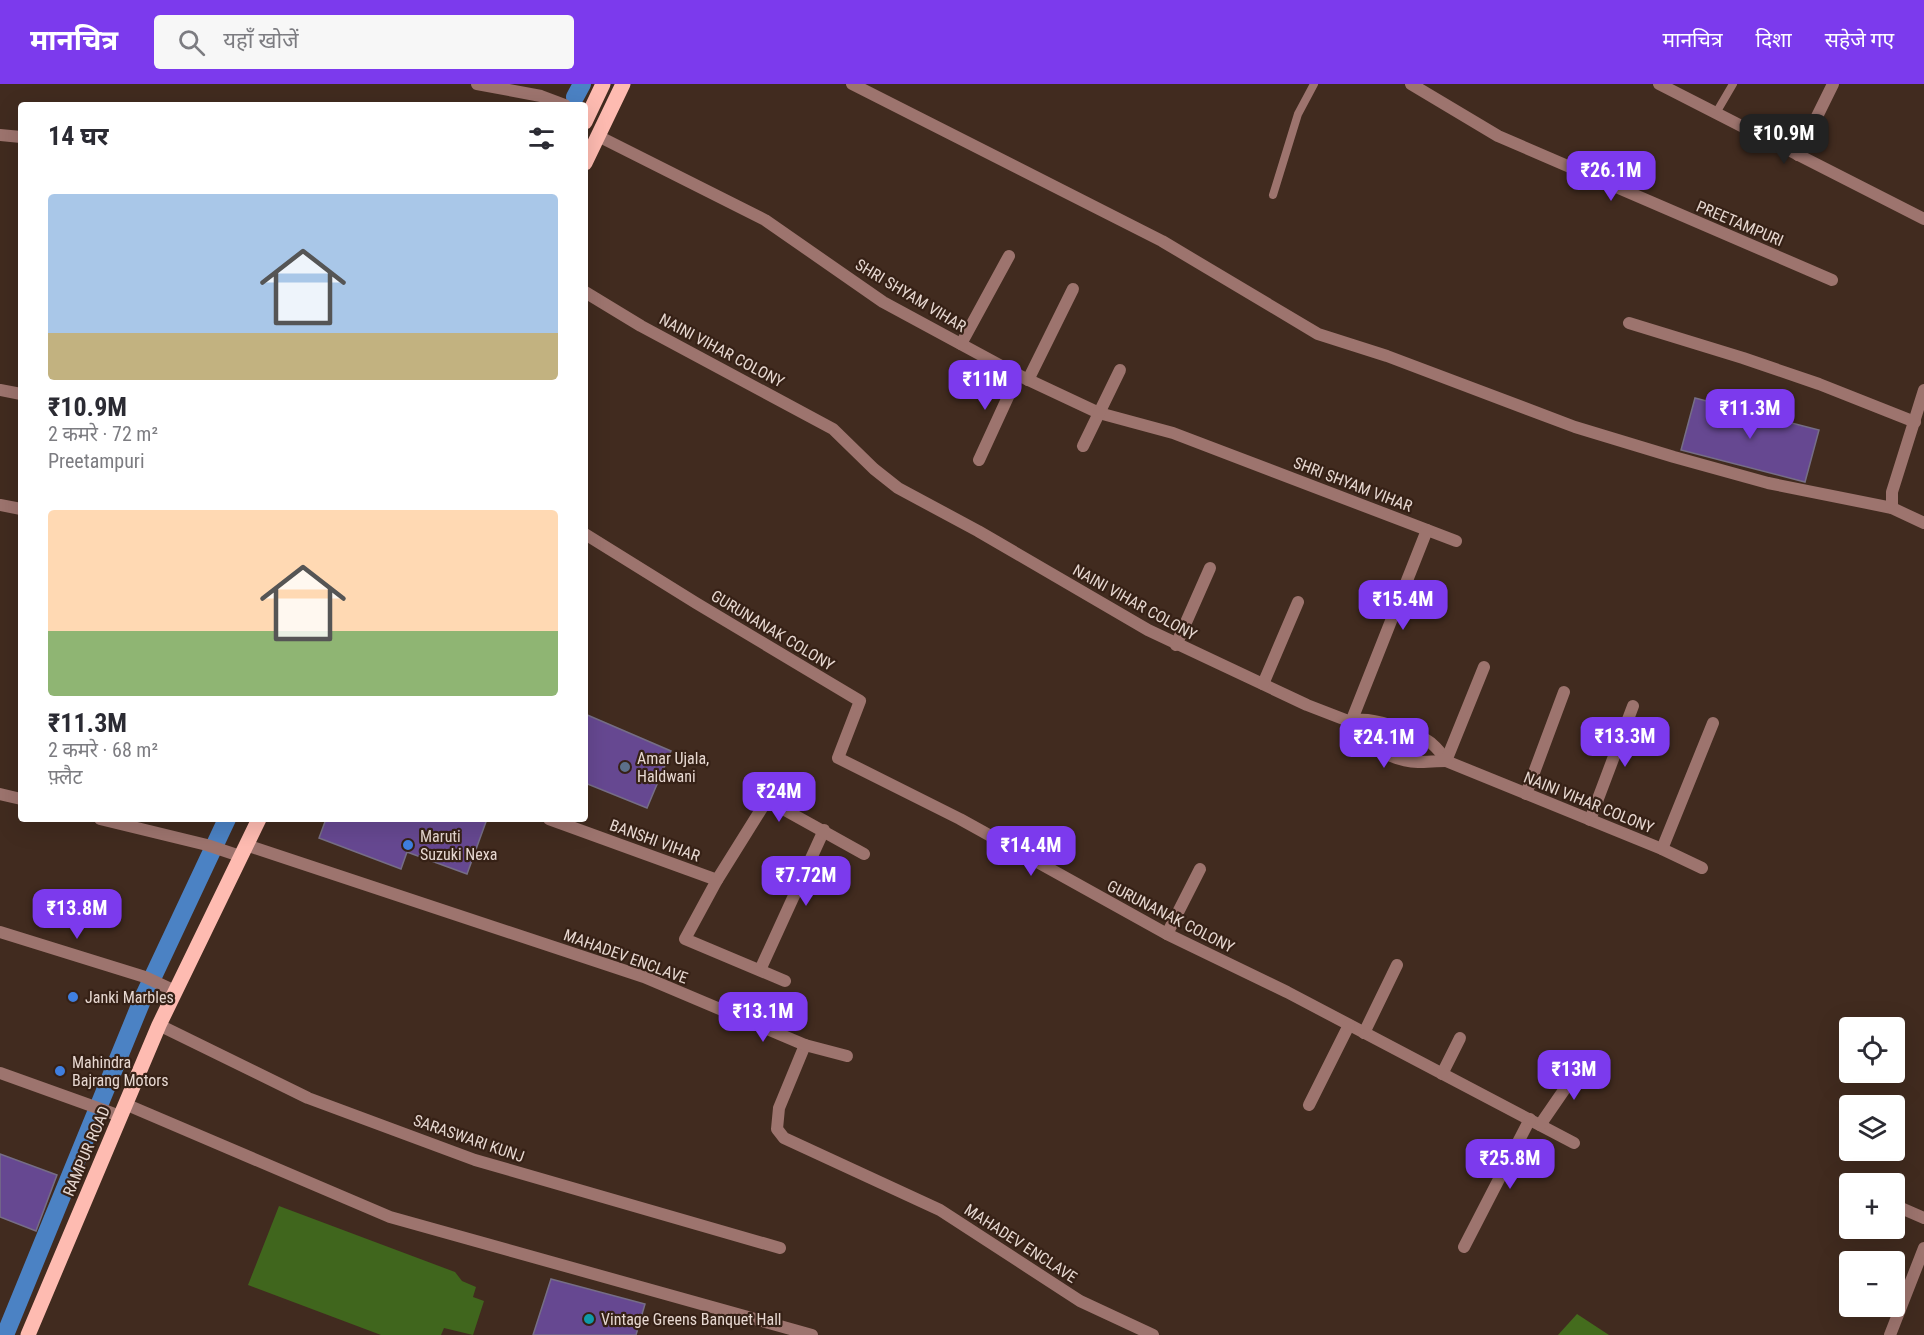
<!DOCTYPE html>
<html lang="hi">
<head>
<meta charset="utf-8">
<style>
  :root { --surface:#fff; --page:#f7f7f7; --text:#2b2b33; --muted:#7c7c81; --accent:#7c3aed }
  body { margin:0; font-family:"Roboto Condensed","Noto Sans Devanagari",sans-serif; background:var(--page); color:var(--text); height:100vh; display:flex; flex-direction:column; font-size:22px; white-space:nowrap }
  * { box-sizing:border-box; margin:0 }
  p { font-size:20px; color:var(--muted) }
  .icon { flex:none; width:33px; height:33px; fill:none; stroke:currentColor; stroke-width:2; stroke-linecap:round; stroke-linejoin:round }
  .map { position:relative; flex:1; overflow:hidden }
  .side { position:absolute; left:18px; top:18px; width:570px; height:720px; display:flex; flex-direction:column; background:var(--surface); border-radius:6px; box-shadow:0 6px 24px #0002 }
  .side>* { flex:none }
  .controls { position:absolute; left:1839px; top:933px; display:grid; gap:12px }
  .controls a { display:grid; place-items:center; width:66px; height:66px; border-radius:6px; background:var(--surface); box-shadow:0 6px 24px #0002; font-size:30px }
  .price { position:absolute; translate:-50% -51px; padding:0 14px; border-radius:12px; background:var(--accent); color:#fff; font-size:20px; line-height:39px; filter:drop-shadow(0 2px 3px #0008) }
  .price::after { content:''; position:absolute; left:50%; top:36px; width:18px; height:14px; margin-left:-9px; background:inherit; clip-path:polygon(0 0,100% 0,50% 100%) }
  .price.on { background:#222; color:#fff }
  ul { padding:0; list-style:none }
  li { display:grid; align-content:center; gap:12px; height:318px; padding:0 30px }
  li span { display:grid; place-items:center; height:186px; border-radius:6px; color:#555 }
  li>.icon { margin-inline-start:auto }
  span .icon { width:108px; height:108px; fill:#fffc; stroke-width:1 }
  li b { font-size:26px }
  h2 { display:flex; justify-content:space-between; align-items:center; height:72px; padding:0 30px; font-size:26px }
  header { display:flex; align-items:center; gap:36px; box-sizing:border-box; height:84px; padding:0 30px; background:var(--accent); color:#fff }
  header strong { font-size:28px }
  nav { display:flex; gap:33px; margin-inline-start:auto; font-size:21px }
  .search { width:420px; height:54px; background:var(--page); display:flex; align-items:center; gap:15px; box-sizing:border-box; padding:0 21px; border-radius:6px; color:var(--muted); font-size:22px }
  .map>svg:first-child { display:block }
  .green { fill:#40661d }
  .forest { fill:#446c1d }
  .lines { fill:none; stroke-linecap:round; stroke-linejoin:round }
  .canal { stroke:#4b82c4; stroke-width:18 }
  .building { fill:#664891; stroke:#766e86; stroke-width:1.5 }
  .lane { stroke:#9d746e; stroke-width:8 }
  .street { stroke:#9d746e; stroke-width:12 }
  .primary { stroke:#febbb1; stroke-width:15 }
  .service-dot { fill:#5c6f8a; stroke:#362116; stroke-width:2 }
  .shop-dot { fill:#3f7fe0; stroke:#362116; stroke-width:2 }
  .culture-dot { fill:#0f9aa8; stroke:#362116; stroke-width:2 }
  .labels { text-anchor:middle; stroke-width:4.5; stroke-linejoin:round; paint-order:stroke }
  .street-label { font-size:16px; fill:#e7d8d1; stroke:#362116 }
  .poi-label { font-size:16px; fill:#e7d8d1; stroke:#362116; text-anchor:start }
</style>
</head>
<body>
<header>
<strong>मानचित्र</strong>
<div class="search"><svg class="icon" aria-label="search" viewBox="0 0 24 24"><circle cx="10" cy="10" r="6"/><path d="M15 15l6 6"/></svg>यहाँ खोजें</div>
<nav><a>मानचित्र</a><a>दिशा</a><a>सहेजे गए</a></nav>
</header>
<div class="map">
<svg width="1924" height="1251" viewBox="0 0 1924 1251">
  <rect width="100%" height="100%" fill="#412b1f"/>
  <!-- green -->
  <path class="green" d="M 279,1122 L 455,1188 L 462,1197 L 476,1203 L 473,1213 L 484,1217 L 473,1251 L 444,1244 L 441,1251 L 381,1251 L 248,1201 Z"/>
  <!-- forest -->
  <path class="forest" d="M 1577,1230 L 1609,1251 L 1558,1251 Z"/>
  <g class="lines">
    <!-- canal -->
    <g class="canal">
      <path d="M 575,13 L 582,0"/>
      <path d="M 5,1251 L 143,914 L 227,735"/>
    </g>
  </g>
  <!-- building -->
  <g class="building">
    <path d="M 1695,314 L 1819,346 L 1805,398 L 1681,366 Z"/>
    <path d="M 585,630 L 671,667 L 647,724 L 585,699 Z"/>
    <path d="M 326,735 L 487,735 L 467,790 L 407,768 L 401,785 L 319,754 Z"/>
    <path d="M 0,1070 L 57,1091 L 36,1147 L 0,1133 Z"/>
    <path d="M 551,1195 L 645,1220 L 636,1251 L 533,1251 Z"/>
  </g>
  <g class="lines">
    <!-- lane -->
    <g class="lane">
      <path d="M 1716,29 L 1733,0"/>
      <path d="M 1273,111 L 1298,30 L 1314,0"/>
    </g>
    <!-- street -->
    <g class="street">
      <path d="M 477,0 L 541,12 L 565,21"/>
      <path d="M 852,0 L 1162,157 L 1318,250 L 1387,272 L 1575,343 L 1674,373 L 1768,399 L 1892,424 L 1924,439"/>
      <path d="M 1411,0 L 1498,52 L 1832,196"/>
      <path d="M 1659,0 L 1924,135"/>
      <path d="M 0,51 L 21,53"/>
      <path d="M 598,52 L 765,136 L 883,218 L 1018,291 L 1099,329 L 1173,349 L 1456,457"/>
      <path d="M 1798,71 L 1833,0"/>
      <path d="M 585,208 L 641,242 L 833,345 L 874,385 L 898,404 L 978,447 L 1148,546 L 1307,621 L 1351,638 C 1365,629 1418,649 1431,659 C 1437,664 1442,670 1446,677 L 1662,765 L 1702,784"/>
      <path d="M 1629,239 L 1743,274 L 1819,300 L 1915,338"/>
      <path d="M 961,260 L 1009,172"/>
      <path d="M 1028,296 L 1073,205"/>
      <path d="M 0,306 L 21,310"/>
      <path d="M 1083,362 L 1120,286"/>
      <path d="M 979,376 L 1018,291"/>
      <path d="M 0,421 L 21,425"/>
      <path d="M 1892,424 L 1892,408 L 1924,306"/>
      <path d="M 1427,446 L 1351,638 C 1361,661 1393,677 1418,678 C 1427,678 1437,677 1446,677 L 1484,583"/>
      <path d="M 585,450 L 696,519 L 860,617 L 838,674 L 960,735 L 1167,850 L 1287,908 L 1574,1059"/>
      <path d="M 1176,561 L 1210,484"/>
      <path d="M 1263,600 L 1298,518"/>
      <path d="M 0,710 L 21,715"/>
      <path d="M 1526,710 L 1564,608"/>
      <path d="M 100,735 L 207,761 L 240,772"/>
      <path d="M 549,735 L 717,796"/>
      <path d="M 1590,736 L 1633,622"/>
      <path d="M 246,761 L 644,893 L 805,961 L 779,1024 L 777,1045 L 784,1054 L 940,1126 L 1080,1217 L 1153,1251"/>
      <path d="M 1662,765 L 1713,639"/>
      <path d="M 0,848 L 145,893 L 175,907"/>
      <path d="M 1167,850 L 1200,785"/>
      <path d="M 760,886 L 824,746"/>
      <path d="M 785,897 L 685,855 L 717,796 L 767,716 L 864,770"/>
      <path d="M 159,941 L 308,1014 L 475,1076 L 780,1164"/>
      <path d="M 1364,949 L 1397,881"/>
      <path d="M 805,961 L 847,972"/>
      <path d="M 0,989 L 120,1032"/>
      <path d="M 1442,990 L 1460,954"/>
      <path d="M 125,1020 L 390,1133 L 812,1251"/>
      <path d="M 1309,1021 L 1349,941"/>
      <path d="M 1540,1041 L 1584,977"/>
      <path d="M 1894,1121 L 1924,1134"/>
      <path d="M 1464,1163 L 1530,1035"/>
      <path d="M 1890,1251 L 1924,1164"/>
    </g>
    <!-- primary -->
    <g class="primary">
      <path d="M 585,38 L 603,0"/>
      <path d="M 585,79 L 623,0"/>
      <path d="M 28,1251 L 159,941 L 259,735"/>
    </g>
  </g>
  <!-- markers -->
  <circle class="service-dot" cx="625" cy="683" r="6"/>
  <g class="shop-dot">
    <circle cx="408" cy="761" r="6"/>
    <circle cx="73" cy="913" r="6"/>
    <circle cx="60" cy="987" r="6"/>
  </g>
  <circle class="culture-dot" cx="589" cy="1235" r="6"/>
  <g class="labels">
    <!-- street labels -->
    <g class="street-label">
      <text transform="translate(1740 139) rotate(23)" y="6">PREETAMPURI</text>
      <text transform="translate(911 211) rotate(31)" y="6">SHRI SHYAM VIHAR</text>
      <text transform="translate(722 266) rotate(28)" y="6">NAINI VIHAR COLONY</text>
      <text transform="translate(1353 400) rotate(21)" y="6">SHRI SHYAM VIHAR</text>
      <text transform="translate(1135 518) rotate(29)" y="6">NAINI VIHAR COLONY</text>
      <text transform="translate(773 546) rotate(31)" y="6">GURUNANAK COLONY</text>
      <text transform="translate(1589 718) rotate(22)" y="6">NAINI VIHAR COLONY</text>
      <text transform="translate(655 756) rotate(20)" y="6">BANSHI VIHAR</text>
      <text transform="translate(1171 832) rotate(27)" y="6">GURUNANAK COLONY</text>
      <text transform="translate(626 872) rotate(20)" y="6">MAHADEV ENCLAVE</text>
      <text transform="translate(469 1054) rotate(19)" y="6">SARASWARI KUNJ</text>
      <text transform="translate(86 1067) rotate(-67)" y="6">RAMPUR ROAD</text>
      <text transform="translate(1021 1159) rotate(33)" y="6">MAHADEV ENCLAVE</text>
    </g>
    <!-- poi labels -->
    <g class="poi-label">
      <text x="637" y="680">Amar Ujala,<tspan x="637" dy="18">Haldwani</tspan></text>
      <text x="420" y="758">Maruti<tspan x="420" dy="18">Suzuki Nexa</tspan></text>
      <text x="85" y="919">Janki Marbles</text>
      <text x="72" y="984">Mahindra<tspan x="72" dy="18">Bajrang Motors</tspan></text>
      <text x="601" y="1241">Vintage Greens Banquet Hall</text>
    </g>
  </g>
</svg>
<div class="controls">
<a><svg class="icon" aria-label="locate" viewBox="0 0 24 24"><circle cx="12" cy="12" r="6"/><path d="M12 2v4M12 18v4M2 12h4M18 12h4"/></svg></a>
<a><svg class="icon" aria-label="layers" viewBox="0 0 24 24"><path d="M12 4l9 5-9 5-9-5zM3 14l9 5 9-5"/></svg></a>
<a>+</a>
<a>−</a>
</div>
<b class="price on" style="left:1784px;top:81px">₹10.9M</b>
<b class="price" style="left:1611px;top:118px">₹26.1M</b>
<b class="price" style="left:985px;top:327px">₹11M</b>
<b class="price" style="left:1750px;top:356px">₹11.3M</b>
<b class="price" style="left:1403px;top:547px">₹15.4M</b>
<b class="price" style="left:1625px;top:684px">₹13.3M</b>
<b class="price" style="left:1384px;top:685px">₹24.1M</b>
<b class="price" style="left:779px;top:739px">₹24M</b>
<b class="price" style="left:1031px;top:793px">₹14.4M</b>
<b class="price" style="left:806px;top:823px">₹7.72M</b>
<b class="price" style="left:77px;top:856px">₹13.8M</b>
<b class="price" style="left:763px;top:959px">₹13.1M</b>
<b class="price" style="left:1574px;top:1017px">₹13M</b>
<b class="price" style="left:1510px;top:1106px">₹25.8M</b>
<section class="side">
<h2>14 घर<svg class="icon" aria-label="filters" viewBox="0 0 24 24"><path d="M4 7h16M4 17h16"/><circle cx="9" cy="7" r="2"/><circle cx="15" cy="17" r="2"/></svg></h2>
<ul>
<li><span style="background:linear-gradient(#a9c7e8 75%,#c2b280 0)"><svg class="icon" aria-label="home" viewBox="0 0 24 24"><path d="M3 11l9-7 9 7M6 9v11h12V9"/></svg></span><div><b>₹10.9M</b><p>2 कमरे · 72 m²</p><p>Preetampuri</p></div></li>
<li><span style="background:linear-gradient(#ffd9b3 65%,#8fb573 0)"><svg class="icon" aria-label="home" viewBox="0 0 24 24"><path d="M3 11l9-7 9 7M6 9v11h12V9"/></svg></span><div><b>₹11.3M</b><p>2 कमरे · 68 m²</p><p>फ़्लैट</p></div></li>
</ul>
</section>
</div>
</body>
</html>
